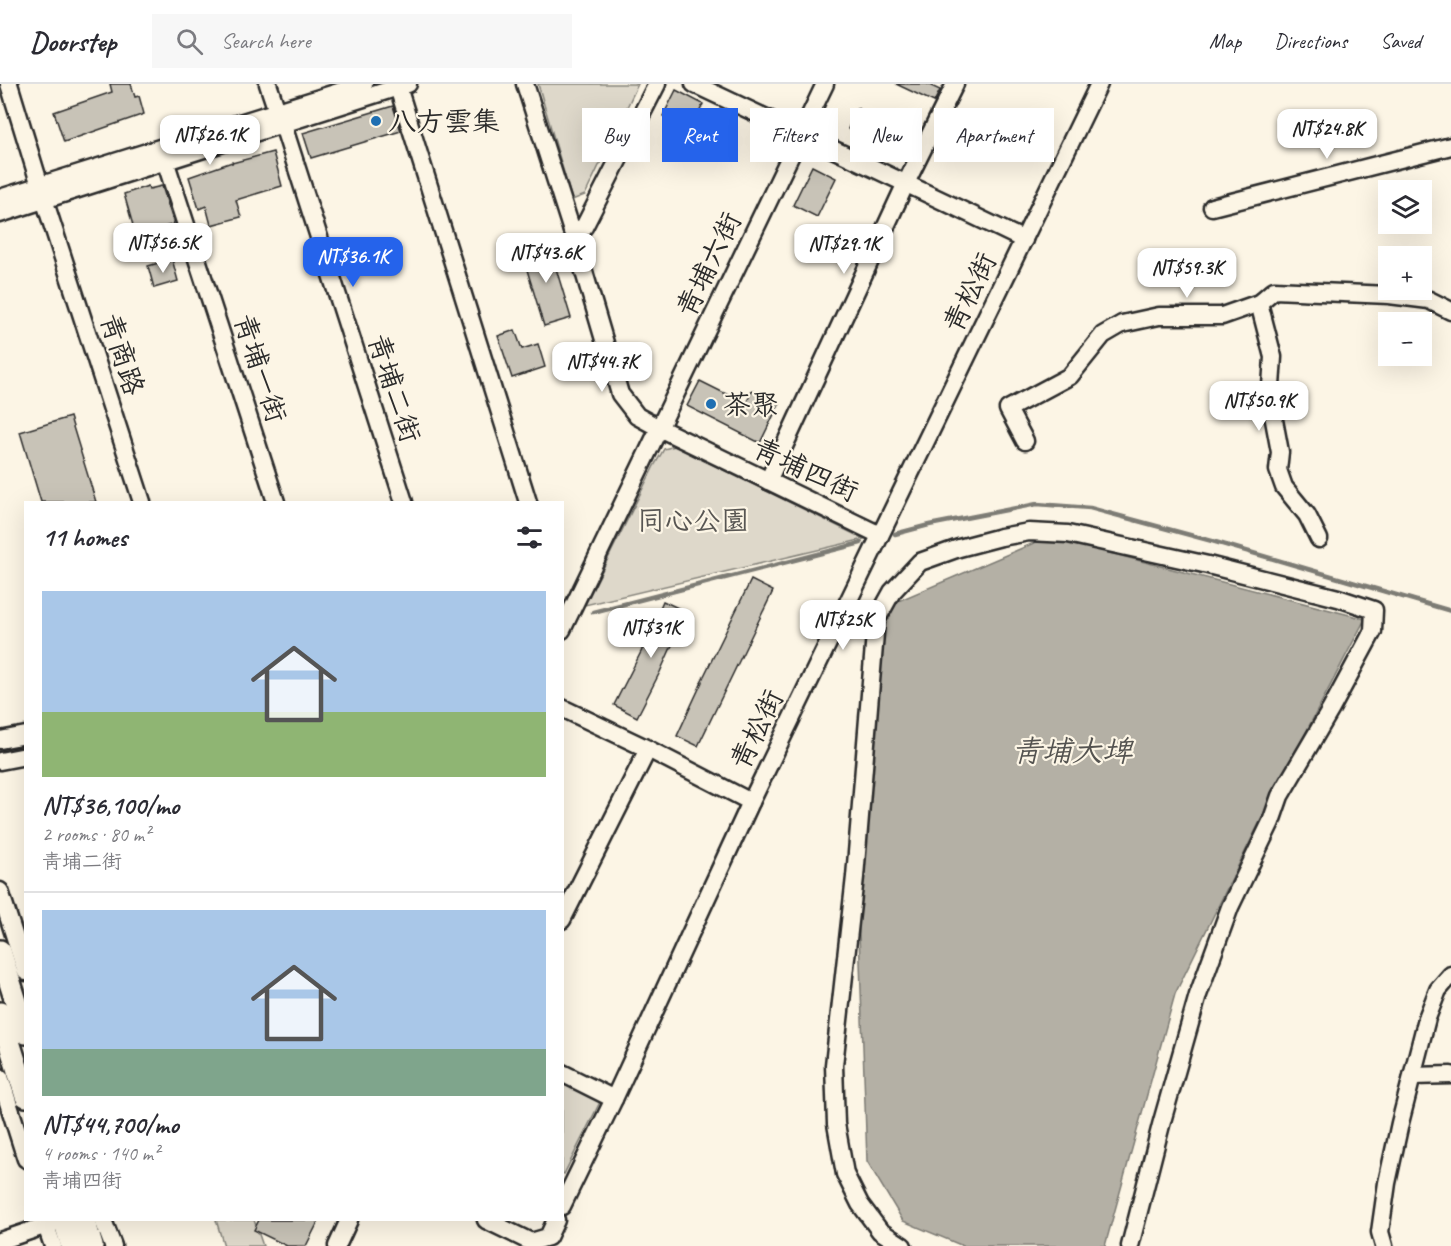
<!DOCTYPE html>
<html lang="en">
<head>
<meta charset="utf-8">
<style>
  :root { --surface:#fff; --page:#f7f7f7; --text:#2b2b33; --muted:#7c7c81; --line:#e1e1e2; --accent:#2563eb }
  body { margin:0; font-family:Caveat,"LXGW WenKai TC",sans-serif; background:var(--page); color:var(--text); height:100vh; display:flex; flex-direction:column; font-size:22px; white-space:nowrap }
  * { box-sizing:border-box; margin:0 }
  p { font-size:20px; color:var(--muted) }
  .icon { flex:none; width:33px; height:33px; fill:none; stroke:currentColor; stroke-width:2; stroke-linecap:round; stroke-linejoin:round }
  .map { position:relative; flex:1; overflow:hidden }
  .side { position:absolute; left:24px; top:417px; width:540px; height:720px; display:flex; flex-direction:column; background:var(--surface); border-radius:0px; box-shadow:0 6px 24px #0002 }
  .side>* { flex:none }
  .hud { position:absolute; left:582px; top:24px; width:570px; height:54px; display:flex; gap:12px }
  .tools { position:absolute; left:1378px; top:96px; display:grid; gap:12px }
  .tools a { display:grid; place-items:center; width:54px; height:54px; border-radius:0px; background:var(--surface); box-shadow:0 6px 24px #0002; font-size:30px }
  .price { position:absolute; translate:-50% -51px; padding:0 14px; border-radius:12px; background:#fff; color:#222; font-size:20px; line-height:39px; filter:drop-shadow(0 2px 3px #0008) }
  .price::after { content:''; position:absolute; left:50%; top:36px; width:18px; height:14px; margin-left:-9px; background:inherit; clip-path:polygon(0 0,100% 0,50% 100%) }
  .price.active { background:var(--accent); color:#fff }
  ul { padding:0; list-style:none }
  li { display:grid; align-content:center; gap:12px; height:318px; padding:0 18px }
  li+li { border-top:2px solid var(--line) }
  li span { display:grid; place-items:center; height:186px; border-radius:0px; color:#555 }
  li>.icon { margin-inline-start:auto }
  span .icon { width:108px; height:108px; fill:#fffc; stroke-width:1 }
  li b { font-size:26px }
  h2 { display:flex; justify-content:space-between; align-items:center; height:72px; padding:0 18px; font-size:26px }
  .tag { padding:0 21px; border-radius:0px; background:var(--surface); box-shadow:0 6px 24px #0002; font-size:21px; line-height:54px }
  .tag.active { background:var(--accent); color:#fff }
  header { display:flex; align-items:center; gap:36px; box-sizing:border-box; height:84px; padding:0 30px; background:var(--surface); border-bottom:2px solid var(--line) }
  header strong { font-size:28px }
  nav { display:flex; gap:33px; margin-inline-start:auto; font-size:21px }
  .search { width:420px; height:54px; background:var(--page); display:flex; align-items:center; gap:15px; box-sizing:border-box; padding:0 21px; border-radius:0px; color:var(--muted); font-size:22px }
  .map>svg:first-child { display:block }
  .green { fill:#ded8ca; stroke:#84827a; stroke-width:1.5 }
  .water { fill:#b4b0a5; stroke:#7d7b74; stroke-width:1.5 }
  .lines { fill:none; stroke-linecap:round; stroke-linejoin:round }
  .stream { stroke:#7d7b74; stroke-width:4.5 }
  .building { fill:#c8c3b7; stroke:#2b2b2b; stroke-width:1.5 }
  .minor-casing { stroke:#2b2b2b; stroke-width:21 }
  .major-casing { stroke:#2b2b2b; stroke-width:26 }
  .minor { stroke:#fcf5e5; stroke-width:16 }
  .major { stroke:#fcf5e5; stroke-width:21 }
  .poi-dot { fill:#1f6fb2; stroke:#fcf5e5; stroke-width:2 }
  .labels { text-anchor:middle; stroke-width:4.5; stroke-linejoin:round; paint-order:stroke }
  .poi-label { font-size:28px; fill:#2b2b2b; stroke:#fcf5e5; text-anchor:start }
  .street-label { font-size:28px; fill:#2b2b2b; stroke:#fcf5e5 }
  .park-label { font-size:28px; fill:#585653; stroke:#fcf5e5 }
  .water-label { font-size:30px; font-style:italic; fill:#545350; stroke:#fcf5e5 }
</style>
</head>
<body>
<header>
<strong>Doorstep</strong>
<div class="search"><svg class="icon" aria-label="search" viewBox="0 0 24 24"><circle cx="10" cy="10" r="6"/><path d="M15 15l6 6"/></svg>Search here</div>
<nav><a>Map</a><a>Directions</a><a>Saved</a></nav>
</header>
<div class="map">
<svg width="1451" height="1162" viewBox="0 0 1451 1162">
  <rect width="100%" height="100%" fill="#fcf5e5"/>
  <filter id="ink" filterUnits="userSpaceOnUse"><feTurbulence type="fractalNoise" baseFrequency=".0167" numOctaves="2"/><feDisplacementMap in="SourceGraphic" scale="12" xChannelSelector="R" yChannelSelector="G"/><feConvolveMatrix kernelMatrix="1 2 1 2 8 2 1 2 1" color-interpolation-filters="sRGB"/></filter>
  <g filter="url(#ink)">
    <!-- green -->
    <g class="green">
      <path d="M 538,0 L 638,0 L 585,111 L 572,116 Z"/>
      <path d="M 675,362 L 864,455 L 585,521 L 654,382 L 664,365 Z"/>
      <path d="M 562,999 L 600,1018 L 564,1090 L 562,1089 Z"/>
      <path d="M 216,1136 L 254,1136 L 263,1162 L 224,1162 Z"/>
    </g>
    <!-- water -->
    <path class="water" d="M 1048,453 L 1365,535 L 1271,715 L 1175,910 L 1105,1162 L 963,1162 L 903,1137 L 867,1077 L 858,820 L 884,523 Z"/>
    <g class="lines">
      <!-- stream -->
      <g class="stream">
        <path d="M 895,450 L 929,441 L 1037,420 L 1090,424 L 1212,457 L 1451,527"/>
        <path d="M 593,528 L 861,459"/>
        <path d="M 0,668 L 26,663"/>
      </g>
    </g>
    <!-- building -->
    <g class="building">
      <path d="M 110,0 L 131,0 L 135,13 L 139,12 L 144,30 L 64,58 L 54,28 L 112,8 Z"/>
      <path d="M 896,0 L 927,0 L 940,6 L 934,18 Z"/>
      <path d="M 676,6 L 703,20 L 691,46 L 663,32 Z"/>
      <path d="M 393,22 L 401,47 L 311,74 L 303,49 Z"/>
      <path d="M 857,24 L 917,53 L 907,73 L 848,45 Z"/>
      <path d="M 273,68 L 282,102 L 236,116 L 241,133 L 211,141 L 206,122 L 199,125 L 189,93 L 232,78 L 232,79 Z"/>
      <path d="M 812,82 L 836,94 L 817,133 L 793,121 Z"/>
      <path d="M 148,102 L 149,105 L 162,102 L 174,140 L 136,152 L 124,110 Z"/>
      <path d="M 548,158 L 571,234 L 544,242 L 521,166 Z"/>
      <path d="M 172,175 L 178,197 L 154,204 L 148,182 Z"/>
      <path d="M 515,246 L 522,265 L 538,260 L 545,283 L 512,294 L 498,252 Z"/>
      <path d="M 700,297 L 746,320 L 752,306 L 779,320 L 760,359 L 687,322 Z"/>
      <path d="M 70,333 L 96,418 L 41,418 L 20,348 Z"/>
      <path d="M 751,496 L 773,507 L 698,662 L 677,652 L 702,598 L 701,598 Z"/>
      <path d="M 663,517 L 687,528 L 660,588 L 637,633 L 614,621 L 641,568 Z"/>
      <path d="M 259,1136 L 319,1136 L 306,1162 L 287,1162 L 254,1146 Z"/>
    </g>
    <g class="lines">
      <defs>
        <g id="minor">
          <path d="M 9,0 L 44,115 L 142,418"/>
          <path d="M 268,0 L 277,27 L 283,41 L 404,418"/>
          <path d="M 397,0 L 528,418"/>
          <path d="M 525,0 L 572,147 L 620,310 L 637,332 L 659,344 L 880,451"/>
          <path d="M 694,0 C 804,52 915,103 1024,156"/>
          <path d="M 162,67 L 276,418"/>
          <path d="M 0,114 L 364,0"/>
          <path d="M 1212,123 L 1451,62"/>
          <path d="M 0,130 L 408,0"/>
          <path d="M 572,147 L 584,143 L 657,0"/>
          <path d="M 1259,219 L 1273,273 L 1271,302 L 1271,320 L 1280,368 L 1278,386 L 1284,403 L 1307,431 L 1319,455"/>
          <path d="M 1025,357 L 1008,325 L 1070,292 L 1103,251 L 1122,240 L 1159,232 L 1222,232 L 1259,219 L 1274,206 L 1389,211 L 1429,216 L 1451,227"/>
          <path d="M 768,397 L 906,99 L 955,0"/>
          <path d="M 562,546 L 825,0"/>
          <path d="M 562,624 L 648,665 L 751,718"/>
          <path d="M 0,656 L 26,651"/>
          <path d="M 0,677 L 26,672"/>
          <path d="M 0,807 L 26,888"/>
          <path d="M 562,836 L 648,665"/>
          <path d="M 562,989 L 614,1015"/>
          <path d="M 1412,992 L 1451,991"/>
          <path d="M 0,993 L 26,1075"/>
          <path d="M 562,1122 L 614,1015 L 751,718 L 1099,0"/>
          <path d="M 44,1136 L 53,1162"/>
          <path d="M 103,1136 L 113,1162"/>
          <path d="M 486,1136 L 531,1158 L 548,1153 L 556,1136"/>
          <path d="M 0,1157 L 62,1136"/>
          <path d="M 337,1162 L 349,1136"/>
          <path d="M 903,1162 L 880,1147 L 860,1120 L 845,1090 L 836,1040 L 834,981 L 855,793 L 876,537 L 892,508 L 920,478 L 959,464 L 1001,453 L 1029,448 L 1068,450 L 1208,481 L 1338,514 L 1374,526 L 1373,547 L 1331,625 L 1280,712 L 1271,738 L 1230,823 L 1198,911 L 1161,1041 L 1130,1162"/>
          <path d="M 1384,1162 L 1380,1148 L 1387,1099 L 1400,1039 L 1427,934 L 1438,906 L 1451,891"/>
        </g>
        <g id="major">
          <path d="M 0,867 L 26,949"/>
          <path d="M 0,929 L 26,1012"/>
          <path d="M 64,1136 L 72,1162"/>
          <path d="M 84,1136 L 92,1162"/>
        </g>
      </defs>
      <!-- minor casing -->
      <use href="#minor" class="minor-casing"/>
      <!-- major casing -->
      <use href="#major" class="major-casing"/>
      <!-- minor -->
      <use href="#minor" class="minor"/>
      <!-- major -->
      <use href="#major" class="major"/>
    </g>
  </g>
  <!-- markers -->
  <g class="poi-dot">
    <circle cx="376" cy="37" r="6"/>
    <circle cx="711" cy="320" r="6"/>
  </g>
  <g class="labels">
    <!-- poi labels -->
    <g class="poi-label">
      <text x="388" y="47">八方雲集</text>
      <text x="723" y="330">茶聚</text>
    </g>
    <!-- street labels -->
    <g class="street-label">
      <text transform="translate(708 180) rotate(-64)" y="10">青埔六街</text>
      <text transform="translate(969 208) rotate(-64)" y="10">青松街</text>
      <text transform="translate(123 270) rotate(72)" y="10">青商路</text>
      <text transform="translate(261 284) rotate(72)" y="10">青埔一街</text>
      <text transform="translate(395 304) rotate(72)" y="10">青埔二街</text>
      <text transform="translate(806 385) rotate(25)" y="10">青埔四街</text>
      <text transform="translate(756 645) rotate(-64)" y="10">青松街</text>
    </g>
    <!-- park labels -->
    <g class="park-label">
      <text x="693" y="446">同心公園</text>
    </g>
    <!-- water labels -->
    <g class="water-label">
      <text x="1072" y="677">青埔大埤</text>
    </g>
  </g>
</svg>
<div class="tools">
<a><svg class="icon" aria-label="layers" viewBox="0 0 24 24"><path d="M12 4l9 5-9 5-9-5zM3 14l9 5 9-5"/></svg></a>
<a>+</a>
<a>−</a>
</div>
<b class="price" style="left:1327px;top:76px">NT$24.8K</b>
<b class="price" style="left:210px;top:82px">NT$26.1K</b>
<b class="price" style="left:163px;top:190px">NT$56.5K</b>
<b class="price" style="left:844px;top:191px">NT$29.1K</b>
<b class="price" style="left:546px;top:200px">NT$43.6K</b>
<b class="price active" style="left:353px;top:204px">NT$36.1K</b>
<b class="price" style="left:1187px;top:215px">NT$59.3K</b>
<b class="price" style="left:602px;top:309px">NT$44.7K</b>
<b class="price" style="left:1259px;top:348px">NT$50.9K</b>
<b class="price" style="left:843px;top:567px">NT$25K</b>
<b class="price" style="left:651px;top:575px">NT$31K</b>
<div class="hud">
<a class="tag">Buy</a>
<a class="tag active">Rent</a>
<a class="tag">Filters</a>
<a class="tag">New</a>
<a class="tag">Apartment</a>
</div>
<section class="side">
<h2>11 homes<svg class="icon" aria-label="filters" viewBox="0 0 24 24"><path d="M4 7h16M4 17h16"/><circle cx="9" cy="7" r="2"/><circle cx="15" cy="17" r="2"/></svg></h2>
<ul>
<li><span style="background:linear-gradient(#a9c7e8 65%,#8fb573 0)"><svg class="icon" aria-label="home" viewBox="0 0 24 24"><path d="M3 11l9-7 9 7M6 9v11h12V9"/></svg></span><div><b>NT$36,100/mo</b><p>2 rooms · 80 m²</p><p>青埔二街</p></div></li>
<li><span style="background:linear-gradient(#a9c7e8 75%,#7fa58c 0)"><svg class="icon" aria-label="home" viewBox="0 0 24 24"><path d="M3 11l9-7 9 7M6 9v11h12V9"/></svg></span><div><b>NT$44,700/mo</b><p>4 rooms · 140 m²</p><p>青埔四街</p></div></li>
</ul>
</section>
</div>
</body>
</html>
